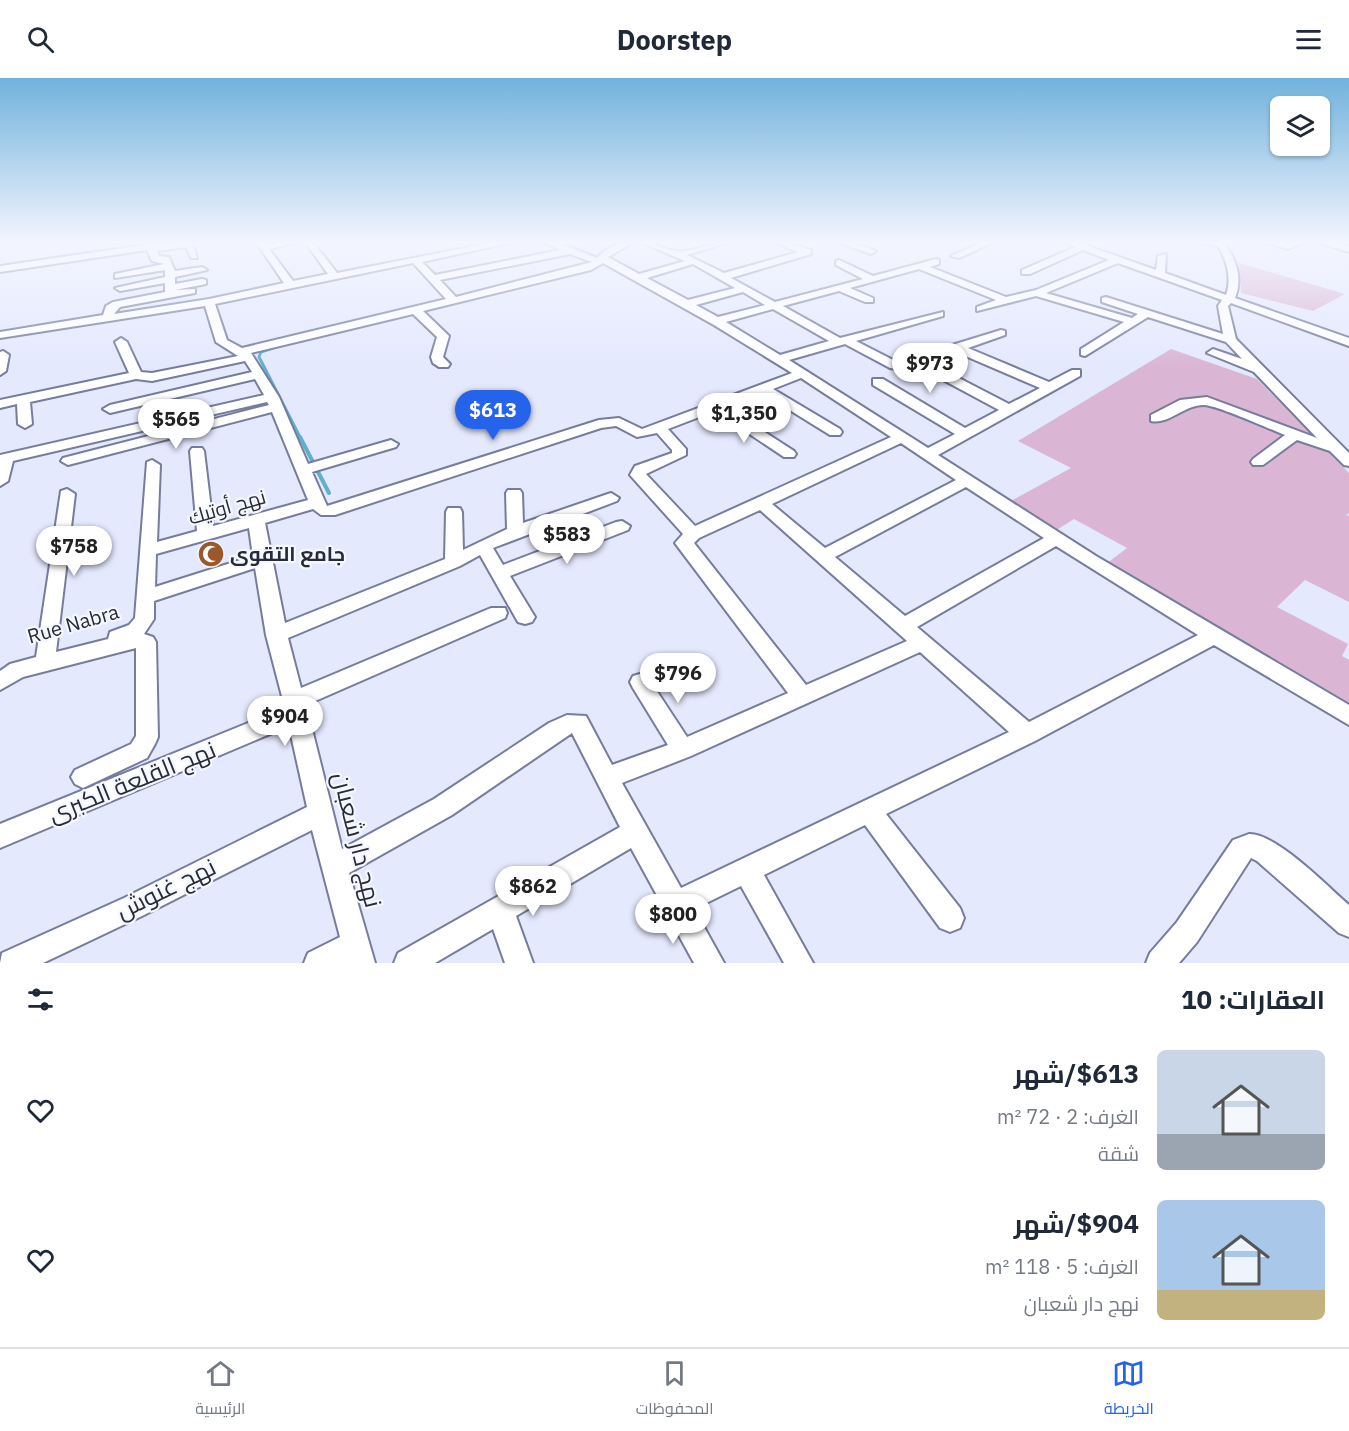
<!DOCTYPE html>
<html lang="ar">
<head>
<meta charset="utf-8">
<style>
  :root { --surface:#fff; --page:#f6f6f7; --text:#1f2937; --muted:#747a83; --line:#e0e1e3; --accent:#2563eb }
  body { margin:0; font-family:"IBM Plex Sans",Cairo,sans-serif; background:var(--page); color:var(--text); direction:rtl; height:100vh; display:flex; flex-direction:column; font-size:22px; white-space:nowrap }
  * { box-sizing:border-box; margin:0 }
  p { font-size:20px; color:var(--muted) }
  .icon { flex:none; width:33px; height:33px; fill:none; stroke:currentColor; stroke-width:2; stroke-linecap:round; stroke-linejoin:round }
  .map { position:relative; height:885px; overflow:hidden; direction:ltr }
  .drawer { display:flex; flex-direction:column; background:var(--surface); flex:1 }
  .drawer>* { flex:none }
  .tools { position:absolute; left:1270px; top:18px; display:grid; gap:12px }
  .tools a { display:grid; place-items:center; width:60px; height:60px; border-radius:9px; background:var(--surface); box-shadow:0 2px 4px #0004; font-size:30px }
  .price { position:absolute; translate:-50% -51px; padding:0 14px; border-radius:21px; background:#fff; color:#222; font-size:20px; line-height:39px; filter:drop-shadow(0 2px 3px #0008) }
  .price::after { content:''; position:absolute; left:50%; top:36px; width:18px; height:14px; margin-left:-9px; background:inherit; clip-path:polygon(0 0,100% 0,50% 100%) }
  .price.selected { background:var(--accent); color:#fff }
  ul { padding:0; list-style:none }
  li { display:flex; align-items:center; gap:18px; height:150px; padding:0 24px }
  li span { display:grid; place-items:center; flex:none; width:168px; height:120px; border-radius:9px; color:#555 }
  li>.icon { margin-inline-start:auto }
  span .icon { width:72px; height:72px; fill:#fffc; stroke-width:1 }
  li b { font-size:26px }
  h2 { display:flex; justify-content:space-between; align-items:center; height:72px; padding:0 24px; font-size:26px }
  header { display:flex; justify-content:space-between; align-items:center; height:78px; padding:0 24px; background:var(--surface); font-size:27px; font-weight:800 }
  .menu { display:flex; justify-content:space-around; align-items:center; height:84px; border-top:2px solid var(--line); background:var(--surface); font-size:16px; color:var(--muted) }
  .menu a { display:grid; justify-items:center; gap:3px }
  .menu .selected { color:var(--accent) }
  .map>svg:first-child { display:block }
  .green { fill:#dab6d4 }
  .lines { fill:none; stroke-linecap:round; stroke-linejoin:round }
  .stream-far2 { stroke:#5fb0cc; stroke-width:2 }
  .stream-far1 { stroke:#5fb0cc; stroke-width:3 }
  .stream { stroke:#5fb0cc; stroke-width:4 }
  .minor-casing { stroke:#767c9c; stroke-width:4 }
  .minor { fill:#fff; fill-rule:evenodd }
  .labels { text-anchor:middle; stroke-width:4.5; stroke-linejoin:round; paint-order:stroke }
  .street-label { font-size:20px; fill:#272a37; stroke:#f5f7fe }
  .poi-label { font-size:20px; font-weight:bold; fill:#272a37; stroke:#f5f7fe; text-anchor:start }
  .near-street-label { font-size:24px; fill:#272a37; stroke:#f5f7fe }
</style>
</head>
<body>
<header><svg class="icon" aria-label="menu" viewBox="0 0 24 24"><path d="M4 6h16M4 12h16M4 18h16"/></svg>Doorstep<svg class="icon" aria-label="search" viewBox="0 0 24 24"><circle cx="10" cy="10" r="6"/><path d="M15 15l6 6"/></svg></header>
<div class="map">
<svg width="1349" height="885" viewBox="0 0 1349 885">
  <rect width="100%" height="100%" fill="#e5e9fe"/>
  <!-- green -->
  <g class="green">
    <path d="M 1239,185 L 1345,216 L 1313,233 L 1241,215 Z"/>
    <path d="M 1171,271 L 1257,301 L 1349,395 L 1349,435 L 1346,437 L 1349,438 L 1349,524 L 1305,502 L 1277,529 L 1348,566 L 1342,578 L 1349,582 L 1349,632 L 1106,486 L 1127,470 L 1074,441 L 1055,453 L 1009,424 L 1071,390 L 1018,363 Z"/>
  </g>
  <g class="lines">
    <!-- stream-far2 -->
    <path class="stream-far2" d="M 563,164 L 604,182 L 603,186 L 597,188"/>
    <!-- stream-far1 -->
    <path class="stream-far1" d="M 273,270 L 261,274 L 259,279 L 301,361"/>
    <!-- stream -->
    <path class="stream" d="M 300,359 L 329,415"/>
    <defs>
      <g id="minor">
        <path d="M 192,164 L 197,180 L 191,180 L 186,169 L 157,173 L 159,178 L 169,179 L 175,193 L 202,189 L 207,192 L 175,199 L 175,206 L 202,201 L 206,202 L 206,206 L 175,212 L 195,211 L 195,215 L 120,229 L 114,236 L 209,221 L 284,205 L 256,164 L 266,166 L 297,164 L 269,171 L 293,203 L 328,196 L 305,164 L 313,164 L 337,195 L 495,164 L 513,164 L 422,184 L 435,197 L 560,172 L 544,164 L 555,164 L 597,180 C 607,169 620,164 634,164 L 608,179 L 639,196 L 685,183 L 640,164 C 654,164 664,172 677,173 C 691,175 712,164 729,164 L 687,177 L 724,195 L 798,174 L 775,164 L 787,164 L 811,172 L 811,176 L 731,200 L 775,224 L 863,201 L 836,187 L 836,183 L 839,182 L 873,198 L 936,181 L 939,182 L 939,186 L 930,189 L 1006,219 L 1036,212 L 1109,182 L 1083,172 L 1030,196 L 1022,196 L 1022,192 L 1075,169 L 1065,164 L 1077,164 L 1156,192 L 1158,178 L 1166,176 L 1165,195 L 1226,217 C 1232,200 1227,183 1218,168 L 1198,164 L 1223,164 C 1236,180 1243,200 1235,220 L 1349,260 L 1349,268 L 1231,225 L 1228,228 L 1236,261 L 1349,375 L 1349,388 L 1344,387 L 1330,373 L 1297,362 L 1263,387 L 1253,387 L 1251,384 L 1253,381 L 1285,357 C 1267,350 1221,329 1205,327 C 1185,326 1169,347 1151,343 L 1151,337 L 1180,322 L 1207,319 L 1317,360 L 1254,294 L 1207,275 L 1213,271 L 1242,281 L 1226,264 L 1148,239 L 1085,278 L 1081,277 L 1081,271 L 1124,244 L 1036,218 L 977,233 L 977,229 L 996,222 L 919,191 L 850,210 L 873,220 L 873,224 L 865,224 L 839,213 L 783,228 L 840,260 L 943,234 L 943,238 L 856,263 L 897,284 L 1001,252 L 1005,253 L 1005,257 L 968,270 L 1049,304 L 1072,292 L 1080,292 L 1080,298 L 938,377 L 1096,478 L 1349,627 L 1349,647 L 1214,567 L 1035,663 L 886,736 L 960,830 L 964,840 L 960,850 L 950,854 L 940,850 L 865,747 L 764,797 L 813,885 L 784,885 L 741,808 L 694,831 L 724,885 L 694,885 L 631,770 L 516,838 L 533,885 L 505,885 L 493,851 L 435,885 L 394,885 L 398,875 L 620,749 L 572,655 L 452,737 L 349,795 L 375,885 L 304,885 L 308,875 L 340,859 L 312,752 L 142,838 L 43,885 L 0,885 L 2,875 L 124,820 L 307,729 L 289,648 L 0,770 L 0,746 L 285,630 L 266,557 L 255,490 L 154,523 L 154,541 L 144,556 L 153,559 L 156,564 L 158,659 L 155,666 L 147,680 L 83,710 L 75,706 L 71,699 L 75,692 L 131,666 L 136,658 L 136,570 L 23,599 L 0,612 L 0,593 L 10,586 L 36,579 L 61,413 L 67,411 L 75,416 L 56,574 L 108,561 L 110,554 L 129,547 L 135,540 L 147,384 L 152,382 L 160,387 L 157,464 L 197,453 L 190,373 L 192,370 L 202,370 L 204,373 L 213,448 L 308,422 L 272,334 L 68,387 L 61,383 L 63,380 L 269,327 L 267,324 L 13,383 L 8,403 L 0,408 L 0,377 L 264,317 L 255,301 L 110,335 L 103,331 L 110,327 L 252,294 L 245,283 L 152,303 L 136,301 L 30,324 L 32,346 L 25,350 L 18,346 L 17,326 L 0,330 L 0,322 L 129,295 L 115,264 L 121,260 L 127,264 L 141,294 L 152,295 L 238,278 L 216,264 L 205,228 L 0,260 L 0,254 L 103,237 L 106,228 L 113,224 L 165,214 L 165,205 L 120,213 L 115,210 L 165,199 L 165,192 L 115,200 L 115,196 L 164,186 L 152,183 L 147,172 L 0,194 L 0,188 L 151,166 ZM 570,176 L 592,184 L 456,219 L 440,202 ZM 413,185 L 446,221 L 242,270 L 227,262 L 215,226 ZM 603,185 L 714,247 L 792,295 L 642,351 L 619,340 L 599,342 L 327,428 L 312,394 L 396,369 L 398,366 L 391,362 L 308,386 L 279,319 L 251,275 L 413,236 L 437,259 L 431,279 L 433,285 L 439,289 L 448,289 L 450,286 L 443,279 L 449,258 L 423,233 L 591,192 ZM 1118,185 L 1222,222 L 1218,228 L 1223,256 L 1106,219 L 1102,220 L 1102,224 L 1138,236 L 1132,240 L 1046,215 ZM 693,186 L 735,210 L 688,222 L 647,200 ZM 743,214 L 765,227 L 718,239 L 696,227 ZM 773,231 L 829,263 L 780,277 L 726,244 ZM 845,266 L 890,290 L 902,292 L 956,274 L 1040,310 L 1009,326 L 953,297 L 945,297 L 945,303 L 999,332 L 965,350 L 883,301 L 873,301 L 873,307 L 955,356 L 928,370 L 789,282 ZM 801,300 L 891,359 L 695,448 L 646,396 L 686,377 L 686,371 L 668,351 L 715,333 L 784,379 L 794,379 L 796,376 L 794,373 L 726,329 L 762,315 L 830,357 L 840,357 L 842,354 L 840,351 L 773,311 ZM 616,348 L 637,359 L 657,355 L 672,372 L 672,375 L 635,388 L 630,397 L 683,456 L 675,465 L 678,469 L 788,615 L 687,659 L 647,598 L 640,596 L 633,598 L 630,604 L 633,610 L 668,667 L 612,687 L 586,638 L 567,637 L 549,645 L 434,721 L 342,771 L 306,627 L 505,540 L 507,535 L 505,530 L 491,530 L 301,610 L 288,560 L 460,488 L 480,477 L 518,544 L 525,546 L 532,544 L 535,539 L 510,498 L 628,452 L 630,448 L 622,443 L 616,444 L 503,487 L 493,470 L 617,423 L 619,420 L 611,415 L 605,417 L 523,445 L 522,415 L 520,412 L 508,412 L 506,415 L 507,451 L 463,472 L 462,434 L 460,430 L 448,430 L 446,434 L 445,481 L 285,545 L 265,445 L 313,431 L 321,437 L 335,437 L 601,350 ZM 901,365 L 956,402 L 825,470 L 772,426 ZM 966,409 L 1044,460 L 905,538 L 835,479 ZM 760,432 L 907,563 L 806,607 L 694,465 L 699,460 ZM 249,450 L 253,478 L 155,509 L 156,476 ZM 1056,468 L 1198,557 L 1029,644 L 917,549 ZM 920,574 L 1009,654 L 681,810 L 622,705 L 691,678 Z"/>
        <path d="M 837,164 L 851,164 L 876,173 L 871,176 Z"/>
        <path d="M 982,164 L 994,164 L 959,180 L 951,178 Z"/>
        <path d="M 1265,164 L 1305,164 L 1288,171 Z"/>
        <path d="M 1316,164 L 1331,164 L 1349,168 L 1349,174 Z"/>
        <path d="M 3,273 L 9,277 L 6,293 L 0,297 L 0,274 Z"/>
        <path d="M 1249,756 C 1276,755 1328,809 1349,827 L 1349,859 L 1339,855 L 1257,783 L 1251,780 L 1197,864 L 1179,885 L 1146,885 L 1150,875 L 1177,844 L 1233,762 Z"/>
      </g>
    </defs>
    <!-- minor casing -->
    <use href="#minor" class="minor-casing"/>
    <!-- minor -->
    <use href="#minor" class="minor"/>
  </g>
  <!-- sky -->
  <linearGradient id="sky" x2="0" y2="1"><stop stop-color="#71b2dd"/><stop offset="0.57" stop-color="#f3f5ff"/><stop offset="1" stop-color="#f3f5ff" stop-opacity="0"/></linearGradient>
  <rect width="1349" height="288" fill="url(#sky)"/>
  <!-- icons -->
  <defs>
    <symbol id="mosque-disc" viewBox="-11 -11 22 22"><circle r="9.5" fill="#9c582a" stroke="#f5f7fe"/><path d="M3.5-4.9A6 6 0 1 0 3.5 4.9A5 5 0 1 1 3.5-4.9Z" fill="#fff"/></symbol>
  </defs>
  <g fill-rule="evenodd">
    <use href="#mosque-disc" x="196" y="461" width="30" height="30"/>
  </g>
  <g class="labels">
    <!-- street labels -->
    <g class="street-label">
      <text transform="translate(227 429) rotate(-16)" y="7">نهج أوتيك</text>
      <text transform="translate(73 546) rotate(-16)" y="7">Rue Nabra</text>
    </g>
    <!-- poi labels -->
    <g class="poi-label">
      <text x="230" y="483">جامع التقوى</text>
    </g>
    <!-- near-street labels -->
    <g class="near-street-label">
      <text transform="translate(132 704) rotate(-22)" y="8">نهج القلعة الكبرى</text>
      <text transform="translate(357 762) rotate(76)" y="8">نهج دار شعبان</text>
      <text transform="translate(166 811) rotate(-26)" y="8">نهج غنوش</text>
    </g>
  </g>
</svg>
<div class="tools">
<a><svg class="icon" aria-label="layers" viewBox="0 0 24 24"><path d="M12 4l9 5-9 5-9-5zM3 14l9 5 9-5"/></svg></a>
</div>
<b class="price" style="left:930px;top:316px">$973</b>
<b class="price selected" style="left:493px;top:363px">$613</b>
<b class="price" style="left:744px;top:366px">$1,350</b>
<b class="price" style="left:176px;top:372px">$565</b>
<b class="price" style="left:567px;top:487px">$583</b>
<b class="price" style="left:74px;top:499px">$758</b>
<b class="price" style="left:678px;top:626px">$796</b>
<b class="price" style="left:285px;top:669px">$904</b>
<b class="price" style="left:533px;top:839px">$862</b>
<b class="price" style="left:673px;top:867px">$800</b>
</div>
<section class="drawer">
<h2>العقارات: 10<svg class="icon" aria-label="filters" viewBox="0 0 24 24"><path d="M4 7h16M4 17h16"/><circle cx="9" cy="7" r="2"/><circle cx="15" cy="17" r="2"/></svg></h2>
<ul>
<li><span style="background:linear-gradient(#c9d6e8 70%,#9aa5b1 0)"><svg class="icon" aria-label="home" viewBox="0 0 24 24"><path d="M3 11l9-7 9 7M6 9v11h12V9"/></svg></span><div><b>$613/شهر</b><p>الغرف: 2 · 72 m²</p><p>شقة</p></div><svg class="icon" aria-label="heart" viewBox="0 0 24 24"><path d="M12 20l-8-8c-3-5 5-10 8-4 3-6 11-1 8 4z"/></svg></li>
<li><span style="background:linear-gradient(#a9c7e8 75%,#c2b280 0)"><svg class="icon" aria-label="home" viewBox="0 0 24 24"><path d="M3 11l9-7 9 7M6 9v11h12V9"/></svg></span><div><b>$904/شهر</b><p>الغرف: 5 · 118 m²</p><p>نهج دار شعبان</p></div><svg class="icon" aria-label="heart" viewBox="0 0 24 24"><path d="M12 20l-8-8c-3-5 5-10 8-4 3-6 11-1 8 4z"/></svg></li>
</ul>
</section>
<nav class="menu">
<a class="selected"><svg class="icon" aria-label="map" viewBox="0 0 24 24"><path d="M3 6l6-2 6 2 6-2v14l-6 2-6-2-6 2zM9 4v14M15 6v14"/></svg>الخريطة</a>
<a><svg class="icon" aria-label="saved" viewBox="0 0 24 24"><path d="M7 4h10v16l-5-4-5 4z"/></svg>المحفوظات</a>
<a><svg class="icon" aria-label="home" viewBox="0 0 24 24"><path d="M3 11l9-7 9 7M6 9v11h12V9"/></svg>الرئيسية</a>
</nav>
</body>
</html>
